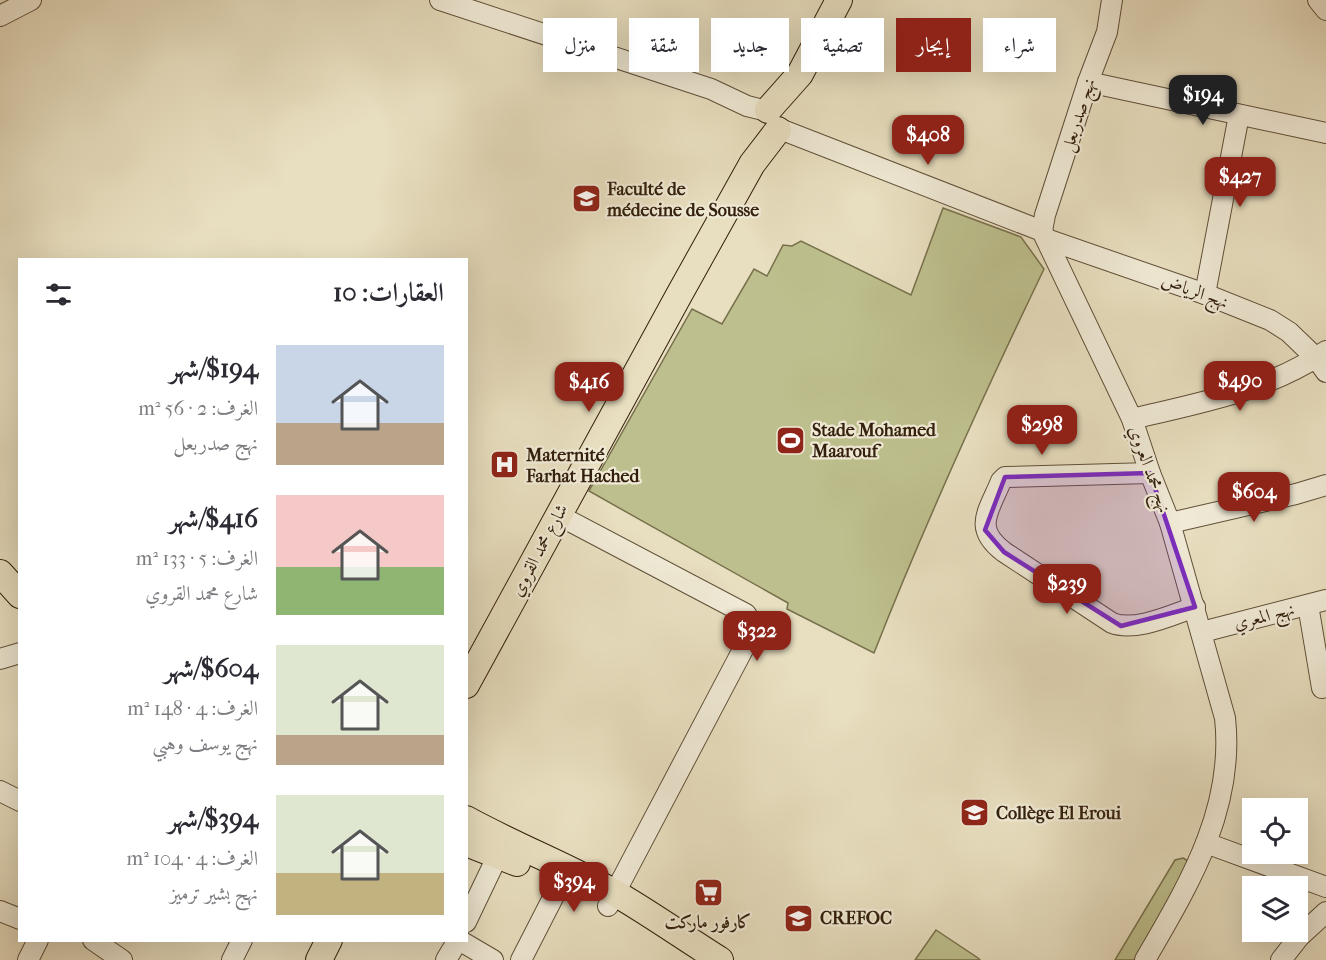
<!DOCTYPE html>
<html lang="ar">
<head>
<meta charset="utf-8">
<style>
  :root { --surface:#fff; --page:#f2f2f3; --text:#2b2b33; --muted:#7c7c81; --accent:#8f2418 }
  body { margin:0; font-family:"IM FELL French Canon",Amiri,serif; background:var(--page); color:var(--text); direction:rtl; height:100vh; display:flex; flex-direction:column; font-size:22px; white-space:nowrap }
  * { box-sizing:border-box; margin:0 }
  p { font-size:20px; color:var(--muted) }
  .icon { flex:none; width:33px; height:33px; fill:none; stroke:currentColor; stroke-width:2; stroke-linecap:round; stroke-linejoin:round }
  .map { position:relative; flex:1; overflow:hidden; direction:ltr }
  .details { position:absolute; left:18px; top:258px; width:450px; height:684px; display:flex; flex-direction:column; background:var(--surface); border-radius:0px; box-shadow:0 6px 24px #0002; direction:rtl }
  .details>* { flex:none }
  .hud { position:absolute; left:486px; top:18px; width:570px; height:54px; direction:rtl; display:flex; gap:12px }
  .tools { position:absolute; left:1242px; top:798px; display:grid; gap:12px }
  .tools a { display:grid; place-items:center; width:66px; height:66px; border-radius:0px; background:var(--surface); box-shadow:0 6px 24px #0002; font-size:30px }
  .price { position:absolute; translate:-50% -51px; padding:0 14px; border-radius:12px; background:var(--accent); color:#fff; font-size:20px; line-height:39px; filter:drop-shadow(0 2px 3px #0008) }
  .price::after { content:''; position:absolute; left:50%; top:36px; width:18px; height:14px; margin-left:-9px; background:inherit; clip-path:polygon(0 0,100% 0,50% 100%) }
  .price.selected { background:#222; color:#fff }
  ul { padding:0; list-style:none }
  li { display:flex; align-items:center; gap:18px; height:150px; padding:0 24px }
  li span { display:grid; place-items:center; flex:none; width:168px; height:120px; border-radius:0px; color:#555 }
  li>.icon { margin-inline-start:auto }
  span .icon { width:72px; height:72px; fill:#fffc; stroke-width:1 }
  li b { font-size:26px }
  h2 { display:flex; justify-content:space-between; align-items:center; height:72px; padding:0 24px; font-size:26px }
  .pill { padding:0 21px; border-radius:0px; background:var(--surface); box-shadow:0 6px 24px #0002; font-size:21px; line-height:54px }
  .pill.selected { background:var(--accent); color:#fff }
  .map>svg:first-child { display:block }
  .green { fill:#bdc08e; stroke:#78704c; stroke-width:1.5 }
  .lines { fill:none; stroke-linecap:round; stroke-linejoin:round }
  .minor-casing { stroke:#604f38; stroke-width:22 }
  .major-casing { stroke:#321f0b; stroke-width:28 }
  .minor { stroke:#f0ead6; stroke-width:20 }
  .major { stroke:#e8dfc0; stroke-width:26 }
  .marked { fill:#7b2cbf; fill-opacity:0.2; stroke:#7b2cbf; stroke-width:4.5; stroke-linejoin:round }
  .labels { text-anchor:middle; stroke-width:4.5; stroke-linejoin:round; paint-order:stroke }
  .street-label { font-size:18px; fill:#321f0b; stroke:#f0ead6 }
  .poi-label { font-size:18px; font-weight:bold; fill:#321f0b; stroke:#f0ead6; text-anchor:start }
</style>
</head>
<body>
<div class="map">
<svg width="1326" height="960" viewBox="0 0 1326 960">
  <rect width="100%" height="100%" fill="#e8dfc0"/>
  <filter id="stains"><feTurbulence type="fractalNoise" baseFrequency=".00333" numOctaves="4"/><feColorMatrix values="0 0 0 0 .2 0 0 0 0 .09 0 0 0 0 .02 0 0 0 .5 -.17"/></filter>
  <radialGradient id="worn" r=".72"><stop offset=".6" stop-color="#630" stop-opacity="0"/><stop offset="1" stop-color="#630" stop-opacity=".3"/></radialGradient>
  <!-- green -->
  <g class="green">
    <path d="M 943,208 L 1021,237 L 1044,269 C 983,396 925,523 874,653 L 787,609 L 788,603 L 589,491 L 692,309 L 722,324 L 754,269 L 767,276 L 783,245 L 792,246 L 801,241 L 911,295 Z"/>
    <path d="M 1183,858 L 1190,862 L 1135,960 L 1115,960 L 1175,860 Z"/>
    <path d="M 936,930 L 978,958 L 980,960 L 915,960 Z"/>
  </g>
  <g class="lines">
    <defs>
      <g id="minor">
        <path d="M 440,0 L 711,89 L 747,106 L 767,111"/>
        <path d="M 1318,0 L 1326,10"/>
        <path d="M 0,16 L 31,0"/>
        <path d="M 1088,82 L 1326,133"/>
        <path d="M 780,129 L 1042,231 L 1132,419 L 1150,473 L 1170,523 L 1225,718 C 1235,809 1189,884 1145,960"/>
        <path d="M 1042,231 L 1045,215 L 1088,82 L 1107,32 L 1112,0"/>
        <path d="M 1046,239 L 1205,294 L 1270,320 L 1289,332 L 1316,358 L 1326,372"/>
        <path d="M 1205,294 L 1239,115"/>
        <path d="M 1132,419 C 1199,403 1268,391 1326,351"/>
        <path d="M 1150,473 L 1005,477 L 1001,481 C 989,511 972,528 1004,552 L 1112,623 C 1136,632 1171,615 1195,607"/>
        <path d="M 558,515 L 746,614 L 752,625 L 749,638 L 608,906"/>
        <path d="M 1170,523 L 1296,494 L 1326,485"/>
        <path d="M 1308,605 L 1322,688"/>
        <path d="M 1202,632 L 1326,600"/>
        <path d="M 0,659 L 20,653"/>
        <path d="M 0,791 L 20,801"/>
        <path d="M 1206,843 L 1326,887"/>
        <path d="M 0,911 L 20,919"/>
        <path d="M 466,922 L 498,855"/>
        <path d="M 93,940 L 122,960"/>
        <path d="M 459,940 L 493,960"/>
        <path d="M 28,960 L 38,940"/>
        <path d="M 232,960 L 242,940"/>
        <path d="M 446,960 L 458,940"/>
        <path d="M 521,960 L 561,882"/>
        <path d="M 1281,960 L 1299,937 L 1326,912"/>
      </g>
      <g id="major">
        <path d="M 768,110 L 800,74 L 839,0"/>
        <path d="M 0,573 L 20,595"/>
        <path d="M 466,685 L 679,295 L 752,164 L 778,130"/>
        <path d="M 466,819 C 515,846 567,866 615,893 C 651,914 685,938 720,960"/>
        <path d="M 466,843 L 517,863"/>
        <path d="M 319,960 L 329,940"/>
      </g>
    </defs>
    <!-- minor casing -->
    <use href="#minor" class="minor-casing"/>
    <!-- major casing -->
    <use href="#major" class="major-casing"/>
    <!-- minor -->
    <use href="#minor" class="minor"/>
    <!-- major -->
    <use href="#major" class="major"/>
  </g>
  <!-- marked area -->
  <path class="marked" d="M 1150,473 L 1195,607 L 1121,626 L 1004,552 L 985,530 L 1005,477 Z"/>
  <!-- icons -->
  <defs>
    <symbol id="university-square" viewBox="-11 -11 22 22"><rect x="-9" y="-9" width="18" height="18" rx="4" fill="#8f2418" stroke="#f0ead6"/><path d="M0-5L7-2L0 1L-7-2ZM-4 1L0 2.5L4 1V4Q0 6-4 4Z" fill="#fff"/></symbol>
    <symbol id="stadium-square" viewBox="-11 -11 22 22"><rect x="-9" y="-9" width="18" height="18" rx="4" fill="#8f2418" stroke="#f0ead6"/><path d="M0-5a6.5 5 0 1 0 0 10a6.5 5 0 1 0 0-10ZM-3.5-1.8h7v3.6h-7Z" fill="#fff"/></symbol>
    <symbol id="hospital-square" viewBox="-11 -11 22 22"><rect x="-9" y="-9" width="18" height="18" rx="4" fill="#8f2418" stroke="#f0ead6"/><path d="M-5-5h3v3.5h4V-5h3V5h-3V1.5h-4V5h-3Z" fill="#fff"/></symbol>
    <symbol id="school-square" viewBox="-11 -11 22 22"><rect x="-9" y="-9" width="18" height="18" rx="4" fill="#8f2418" stroke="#f0ead6"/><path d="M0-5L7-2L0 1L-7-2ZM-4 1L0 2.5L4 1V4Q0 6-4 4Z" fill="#fff"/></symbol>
    <symbol id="supermarket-square" viewBox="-11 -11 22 22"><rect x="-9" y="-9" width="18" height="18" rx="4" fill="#8f2418" stroke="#f0ead6"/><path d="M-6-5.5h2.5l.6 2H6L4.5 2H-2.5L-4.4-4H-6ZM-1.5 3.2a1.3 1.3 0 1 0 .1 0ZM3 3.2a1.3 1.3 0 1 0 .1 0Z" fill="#fff"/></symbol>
  </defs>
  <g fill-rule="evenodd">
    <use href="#university-square" x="570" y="182" width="33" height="33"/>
    <use href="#stadium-square" x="774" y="424" width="33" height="33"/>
    <use href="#hospital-square" x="488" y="448" width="33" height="33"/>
    <use href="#school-square" x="958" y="796" width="33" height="33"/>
    <use href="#supermarket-square" x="692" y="876" width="33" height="33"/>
    <use href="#school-square" x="782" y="902" width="33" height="33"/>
  </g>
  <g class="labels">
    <!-- street labels -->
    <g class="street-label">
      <text transform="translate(1078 115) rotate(-72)" y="6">نهج صدربعل</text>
      <text transform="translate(1195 291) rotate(20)" y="6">نهج الرياض</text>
      <text transform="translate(1150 469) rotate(70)" y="6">نهج محمد العروي</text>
      <text transform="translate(539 550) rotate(-62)" y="6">شارع محمد القروي</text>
      <text transform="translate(1264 616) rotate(-14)" y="6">نهج المعري</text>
    </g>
    <!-- poi labels -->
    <g class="poi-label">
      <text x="607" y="195">Faculté de<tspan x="607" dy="21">médecine de Sousse</tspan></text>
      <text x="812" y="436">Stade Mohamed<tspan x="812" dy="21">Maarouf</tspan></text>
      <text x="526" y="461">Maternité<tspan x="526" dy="21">Farhat Hached</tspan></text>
      <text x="996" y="819">Collège El Eroui</text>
      <text x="820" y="924">CREFOC</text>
      <text x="708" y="928" text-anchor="middle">كارفور ماركت</text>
    </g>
  </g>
  <rect width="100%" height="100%" filter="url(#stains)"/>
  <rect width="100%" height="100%" fill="url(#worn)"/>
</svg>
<div class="tools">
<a><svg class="icon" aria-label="locate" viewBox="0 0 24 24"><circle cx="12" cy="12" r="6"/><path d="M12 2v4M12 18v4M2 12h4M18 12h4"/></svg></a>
<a><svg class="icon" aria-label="layers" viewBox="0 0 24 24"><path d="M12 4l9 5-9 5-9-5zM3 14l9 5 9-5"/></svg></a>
</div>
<b class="price selected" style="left:1203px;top:126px">$194</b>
<b class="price" style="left:928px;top:166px">$408</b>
<b class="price" style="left:1240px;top:208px">$427</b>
<b class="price" style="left:1240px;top:412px">$490</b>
<b class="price" style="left:589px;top:413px">$416</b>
<b class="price" style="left:1042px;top:456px">$298</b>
<b class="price" style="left:1254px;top:523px">$604</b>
<b class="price" style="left:1067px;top:615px">$239</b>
<b class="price" style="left:757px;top:662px">$322</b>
<b class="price" style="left:574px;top:913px">$394</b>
<div class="hud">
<a class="pill">شراء</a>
<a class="pill selected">إيجار</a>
<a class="pill">تصفية</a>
<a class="pill">جديد</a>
<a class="pill">شقة</a>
<a class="pill">منزل</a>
</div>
<section class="details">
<h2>العقارات: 10<svg class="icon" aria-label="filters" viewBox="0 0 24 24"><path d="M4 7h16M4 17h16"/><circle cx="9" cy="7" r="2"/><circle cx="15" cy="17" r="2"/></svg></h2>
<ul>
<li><span style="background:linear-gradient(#c9d6e8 65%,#b9a48a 0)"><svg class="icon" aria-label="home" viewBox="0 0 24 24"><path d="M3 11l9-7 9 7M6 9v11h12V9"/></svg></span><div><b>$194/شهر</b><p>الغرف: 2 · 56 m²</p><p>نهج صدربعل</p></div></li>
<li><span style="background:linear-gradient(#f6c9c9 60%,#8fb573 0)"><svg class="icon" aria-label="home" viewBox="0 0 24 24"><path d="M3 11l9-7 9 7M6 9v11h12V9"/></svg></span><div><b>$416/شهر</b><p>الغرف: 5 · 133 m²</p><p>شارع محمد القروي</p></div></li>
<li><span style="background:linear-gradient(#dfe7d0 75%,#b9a48a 0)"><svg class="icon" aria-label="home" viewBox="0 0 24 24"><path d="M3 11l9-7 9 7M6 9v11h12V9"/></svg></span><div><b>$604/شهر</b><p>الغرف: 4 · 148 m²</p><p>نهج يوسف وهبي</p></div></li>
<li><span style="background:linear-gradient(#dfe7d0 65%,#c2b280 0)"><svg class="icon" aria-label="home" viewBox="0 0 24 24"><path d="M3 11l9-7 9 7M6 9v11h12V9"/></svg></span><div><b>$394/شهر</b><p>الغرف: 4 · 104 m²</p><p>نهج بشير ترميز</p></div></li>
</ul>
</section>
</div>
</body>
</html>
